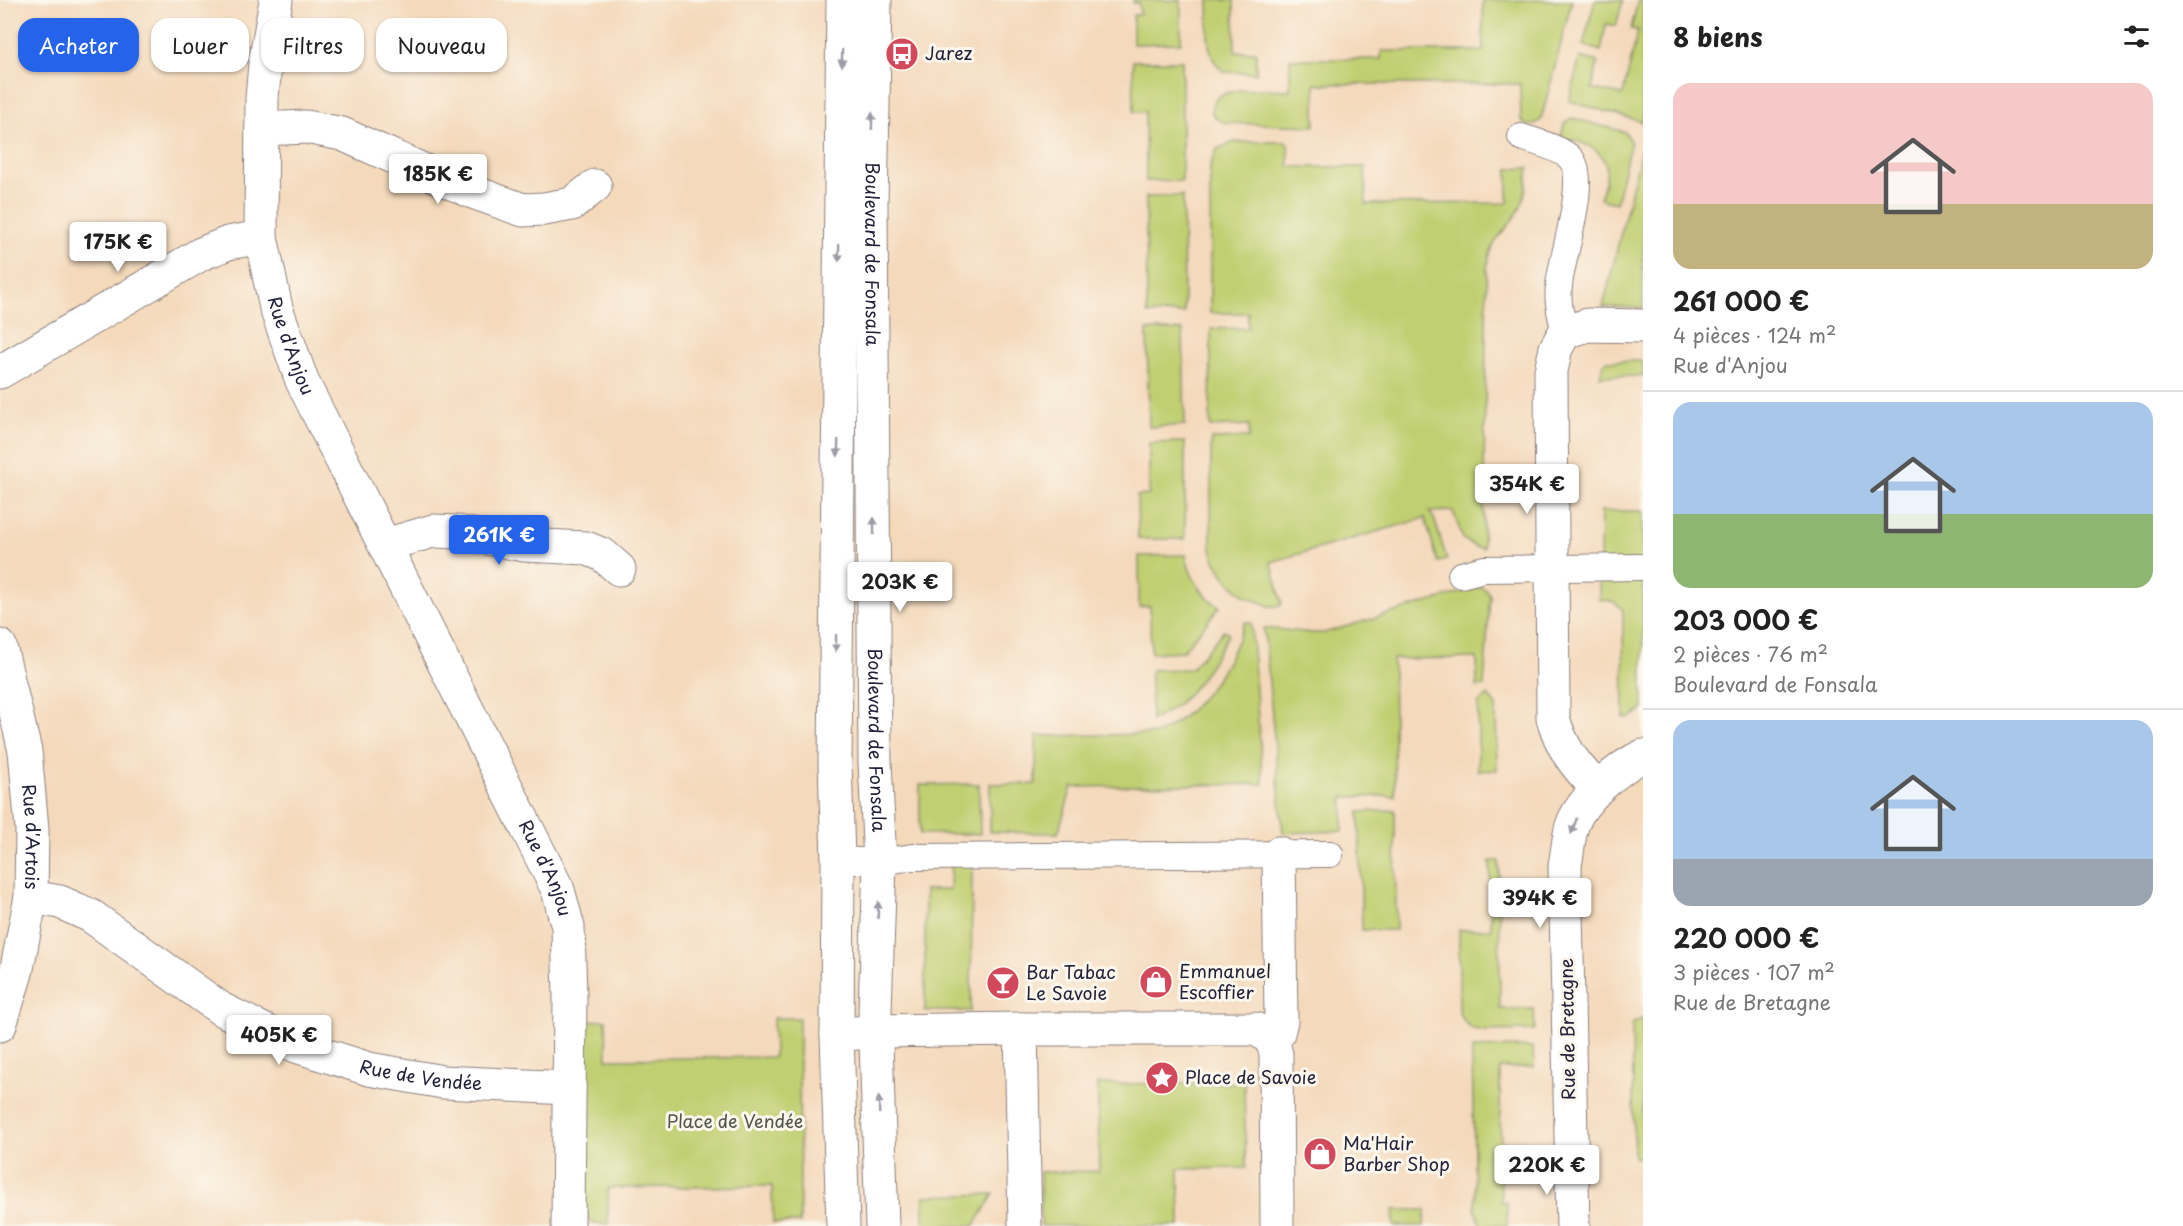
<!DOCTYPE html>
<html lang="fr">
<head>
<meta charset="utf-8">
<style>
  :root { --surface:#fff; --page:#f6f6f6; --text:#222; --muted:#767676; --line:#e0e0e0; --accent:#2563eb }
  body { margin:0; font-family:"Playpen Sans",sans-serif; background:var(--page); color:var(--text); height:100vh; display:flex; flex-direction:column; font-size:22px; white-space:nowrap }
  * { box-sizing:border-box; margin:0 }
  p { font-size:20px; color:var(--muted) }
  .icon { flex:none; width:33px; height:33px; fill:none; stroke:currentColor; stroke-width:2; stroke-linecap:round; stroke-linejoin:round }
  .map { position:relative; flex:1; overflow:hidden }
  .details { display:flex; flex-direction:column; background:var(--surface); width:540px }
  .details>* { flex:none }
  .hud { position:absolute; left:18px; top:18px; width:570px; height:54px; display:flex; gap:12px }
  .price { position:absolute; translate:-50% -51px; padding:0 14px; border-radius:6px; background:#fff; color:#222; font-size:20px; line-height:39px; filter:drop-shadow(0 2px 3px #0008) }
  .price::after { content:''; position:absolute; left:50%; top:36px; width:18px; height:14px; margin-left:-9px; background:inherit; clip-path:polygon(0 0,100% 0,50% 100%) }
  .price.on { background:var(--accent); color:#fff }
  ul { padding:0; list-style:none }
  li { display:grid; align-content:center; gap:12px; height:318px; padding:0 30px }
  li+li { border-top:2px solid var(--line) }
  li span { display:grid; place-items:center; height:186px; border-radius:18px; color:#555 }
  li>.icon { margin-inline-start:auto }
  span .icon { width:108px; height:108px; fill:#fffc; stroke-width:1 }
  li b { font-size:26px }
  h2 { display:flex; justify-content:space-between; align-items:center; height:72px; padding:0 30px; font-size:26px }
  .chip { padding:0 21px; border-radius:18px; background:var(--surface); box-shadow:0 2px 4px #0004; font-size:21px; line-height:54px }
  .chip.on { background:var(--accent); color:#fff }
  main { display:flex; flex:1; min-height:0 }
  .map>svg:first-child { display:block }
  .green { fill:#c0cf71; stroke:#717856; stroke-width:1.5 }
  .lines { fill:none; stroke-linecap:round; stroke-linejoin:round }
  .service-casing { stroke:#8b7e7b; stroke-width:28 }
  .pedestrian-casing { stroke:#8b7e7b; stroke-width:35 }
  .minor-casing { stroke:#8b7e7b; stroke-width:35 }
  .tertiary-casing { stroke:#8b7e7b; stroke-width:35 }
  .service { stroke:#fff; stroke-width:26 }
  .pedestrian { stroke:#fff; stroke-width:33 }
  .minor { stroke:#fff; stroke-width:33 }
  .tertiary { stroke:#fff; stroke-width:33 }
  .oneway { fill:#9c9ca7 }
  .labels { text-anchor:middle; stroke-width:6; stroke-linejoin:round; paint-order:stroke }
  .poi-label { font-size:18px; fill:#22223b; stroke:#fbf7ec; text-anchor:start }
  .street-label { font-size:18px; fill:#22223b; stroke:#fbf7ec }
  .park-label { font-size:18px; fill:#51564b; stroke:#fbf7ec }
</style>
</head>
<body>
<main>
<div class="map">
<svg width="1643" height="1226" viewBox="0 0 1643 1226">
  <rect width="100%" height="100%" fill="#fbf7ec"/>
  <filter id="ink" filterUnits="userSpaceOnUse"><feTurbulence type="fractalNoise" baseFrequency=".0167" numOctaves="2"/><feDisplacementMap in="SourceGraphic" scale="12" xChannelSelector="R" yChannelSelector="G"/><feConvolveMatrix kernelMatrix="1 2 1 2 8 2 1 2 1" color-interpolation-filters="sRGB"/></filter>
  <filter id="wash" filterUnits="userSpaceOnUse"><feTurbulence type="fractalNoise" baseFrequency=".008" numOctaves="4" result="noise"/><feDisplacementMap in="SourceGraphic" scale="24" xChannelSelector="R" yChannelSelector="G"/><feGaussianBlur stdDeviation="1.35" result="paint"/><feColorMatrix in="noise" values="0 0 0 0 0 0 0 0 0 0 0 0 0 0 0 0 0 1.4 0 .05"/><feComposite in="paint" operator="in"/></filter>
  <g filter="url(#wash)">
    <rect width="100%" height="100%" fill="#f4d9bb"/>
    <!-- green -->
    <g class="green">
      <path d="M 1133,0 L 1181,0 L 1181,43 L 1133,44 L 1133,15 L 1140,14 L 1139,3 L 1133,3 Z"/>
      <path d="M 1209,0 L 1234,0 L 1235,52 L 1256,52 L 1256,73 L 1224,72 C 1203,57 1208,24 1209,0 Z"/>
      <path d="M 1483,0 L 1572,0 L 1541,120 C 1533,125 1527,129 1521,120 L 1520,84 L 1315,84 L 1315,126 L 1227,123 C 1219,121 1211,118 1212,108 C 1213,83 1273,90 1290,90 L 1290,59 L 1381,59 L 1381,51 L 1483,51 Z"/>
      <path d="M 1595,0 L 1623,0 L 1616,26 L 1606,24 L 1601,51 L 1583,45 Z"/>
      <path d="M 1638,0 L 1643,0 L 1643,122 L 1569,101 L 1580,57 L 1598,62 L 1592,89 L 1623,95 L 1638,30 L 1631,29 Z"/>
      <path d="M 1133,61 L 1182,61 L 1182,181 L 1146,181 L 1145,112 L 1134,112 Z"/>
      <path d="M 1571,118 L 1625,132 L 1631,141 L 1616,203 L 1600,199 C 1602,192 1605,184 1606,176 C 1610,149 1580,141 1561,137 L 1564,124 Z"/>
      <path d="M 1234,142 L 1288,142 L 1289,167 L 1365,167 L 1366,204 L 1508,203 L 1508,169 L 1529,168 C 1526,182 1526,199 1519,210 C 1505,234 1491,237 1487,268 L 1483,548 L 1476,547 L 1463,539 L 1453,511 L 1429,512 L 1434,518 L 1447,560 L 1438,562 L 1425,518 L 1271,562 L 1282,602 L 1280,606 L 1269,606 L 1243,595 L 1224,576 L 1214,558 L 1211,549 L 1211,439 L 1249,438 L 1249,425 L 1210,427 L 1211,329 L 1248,328 L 1248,313 L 1210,313 L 1210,166 L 1217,149 Z"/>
      <path d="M 1642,147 L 1643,308 L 1603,307 Z"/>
      <path d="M 1183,196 L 1184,313 L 1147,314 L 1146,197 Z"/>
      <path d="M 1147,330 L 1183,330 L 1185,425 L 1149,427 Z"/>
      <path d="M 1607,361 L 1643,361 L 1643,376 L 1600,376 L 1603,364 Z"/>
      <path d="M 1185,442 L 1185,539 L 1138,539 L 1137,496 L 1149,495 L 1149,443 Z"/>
      <path d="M 1601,511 L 1643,511 L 1643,709 L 1630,718 L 1624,718 L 1623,611 C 1616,601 1611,600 1599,600 Z"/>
      <path d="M 1186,555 C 1189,576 1202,596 1220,607 L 1183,651 L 1151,653 L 1150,606 L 1139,607 L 1139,556 Z"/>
      <path d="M 1480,587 L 1484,588 L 1490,595 L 1484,686 L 1477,687 L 1477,658 L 1393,659 L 1395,796 L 1343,797 L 1343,831 L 1283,833 L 1264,628 L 1313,633 L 1324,633 Z"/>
      <path d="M 1245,622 L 1251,623 L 1263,784 L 1072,787 L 1058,833 L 990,832 L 990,784 L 1036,784 L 1036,736 L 1157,734 C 1202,711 1228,668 1245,622 Z"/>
      <path d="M 1224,630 L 1229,633 C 1209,667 1190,705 1151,720 L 1151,670 L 1191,669 Z"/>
      <path d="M 1488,695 L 1496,706 L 1497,770 L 1478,771 L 1478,704 Z"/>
      <path d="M 979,784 L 980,834 L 920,834 L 920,785 Z"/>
      <path d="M 1395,810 L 1396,930 L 1362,930 L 1359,812 Z"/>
      <path d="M 951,861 L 972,862 L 971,1011 L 925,1011 L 925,890 L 950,890 Z"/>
      <path d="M 1490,861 L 1499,861 L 1500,1009 L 1534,1009 L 1535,1030 L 1483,1031 L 1471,1028 L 1464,1021 L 1459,1013 L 1459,930 L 1491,929 Z"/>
      <path d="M 773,1018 L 799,1018 L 800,1223 L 773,1223 L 772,1186 L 608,1188 L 608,1224 L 593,1224 L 585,1213 L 583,1203 L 586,1023 L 590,1021 L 606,1020 L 607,1059 L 774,1057 Z"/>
      <path d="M 1643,1018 L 1643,1158 L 1634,1157 L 1632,1024 Z"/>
      <path d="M 1533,1047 L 1534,1067 L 1500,1068 L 1501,1202 L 1507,1202 L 1507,1226 L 1481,1226 L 1475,1208 L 1472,1048 Z"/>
      <path d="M 1244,1083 L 1246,1168 L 1179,1169 L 1180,1226 L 1041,1226 L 1040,1172 L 1099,1171 L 1098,1084 Z"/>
      <path d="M 994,1194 L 974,1226 L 924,1226 L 924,1196 Z"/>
      <path d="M 1393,1210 L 1425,1210 L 1424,1226 L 1394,1226 Z"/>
    </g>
  </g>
  <g filter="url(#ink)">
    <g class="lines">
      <defs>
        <g id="service">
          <path d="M 1521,137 C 1534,141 1563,149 1571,159 C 1589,180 1561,258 1559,286 C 1557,303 1561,316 1565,332"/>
          <path d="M 1461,575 L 1484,569 L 1643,567"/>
          <path d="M 838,860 L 880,862 L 913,857 L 1330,854"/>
        </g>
        <g id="pedestrian">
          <path d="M 1021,1029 L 1025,1226"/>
          <path d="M 837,1035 L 876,1031 L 1021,1029 L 1255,1029 C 1268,1035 1273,1040 1276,1054 L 1277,1226"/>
          <path d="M 1270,1038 L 1278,1033 L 1281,1021 L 1279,853"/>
        </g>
        <g id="minor">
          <path id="s1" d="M 276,0 L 265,64 L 262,98 L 261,237 L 276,308 L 302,381 L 558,890 L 568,927 L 570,995 L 568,1226"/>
          <path d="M 262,129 L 306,127 L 342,134 L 470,191 L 523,210 L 544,209 L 572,204 L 595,186"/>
          <path d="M 0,372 L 201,254 L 228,243 L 261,237"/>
          <path d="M 385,545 L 433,531 L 457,532 L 524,545 L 586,548 L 603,555 L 619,569"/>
          <path id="s2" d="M 0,646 L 25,751 L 32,829 L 31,897 L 16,973 L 0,1025"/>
          <path d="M 1597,788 C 1575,765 1562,749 1553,718 L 1551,371 L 1556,348 L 1565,332 L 1588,325 L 1643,326"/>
          <path id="s3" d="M 31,897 L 60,902 L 91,916 L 221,1009 L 296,1046 L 369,1069 L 443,1082 L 569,1088"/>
          <path d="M 1573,1226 L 1565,865 C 1568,852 1568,836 1573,823 C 1583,798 1619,767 1643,756"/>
        </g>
        <g id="tertiary">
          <path d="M 843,0 L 835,761 L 838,860 L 837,1035 L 843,1226"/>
          <path id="s4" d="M 875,0 L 871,207 L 875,762 L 880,862 L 875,1011 L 882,1226"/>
        </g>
      </defs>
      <!-- service casing -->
      <use href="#service" class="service-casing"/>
      <!-- pedestrian casing -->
      <use href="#pedestrian" class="pedestrian-casing"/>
      <!-- minor casing -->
      <use href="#minor" class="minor-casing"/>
      <!-- tertiary casing -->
      <use href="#tertiary" class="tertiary-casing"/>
      <!-- service -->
      <use href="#service" class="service"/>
      <!-- pedestrian -->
      <use href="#pedestrian" class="pedestrian"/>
      <!-- minor -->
      <use href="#minor" class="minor"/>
      <!-- tertiary -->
      <use href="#tertiary" class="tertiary"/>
    </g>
    <!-- one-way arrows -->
    <defs><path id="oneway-solid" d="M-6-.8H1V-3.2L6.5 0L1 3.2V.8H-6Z" transform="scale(1.5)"/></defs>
    <g class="oneway">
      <use href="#oneway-solid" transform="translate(842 58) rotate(91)"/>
      <use href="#oneway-solid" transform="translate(872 121) rotate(-89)"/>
      <use href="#oneway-solid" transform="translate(839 253) rotate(91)"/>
      <use href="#oneway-solid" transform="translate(838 448) rotate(91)"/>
      <use href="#oneway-solid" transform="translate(874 526) rotate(-90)"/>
      <use href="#oneway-solid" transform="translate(836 643) rotate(91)"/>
      <use href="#oneway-solid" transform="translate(1574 826) rotate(110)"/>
      <use href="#oneway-solid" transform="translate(878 910) rotate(-88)"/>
      <use href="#oneway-solid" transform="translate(879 1105) rotate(-92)"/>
    </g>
  </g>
  <!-- icons -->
  <defs>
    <symbol id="bus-disc" viewBox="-11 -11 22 22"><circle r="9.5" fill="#d1495b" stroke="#fbf7ec"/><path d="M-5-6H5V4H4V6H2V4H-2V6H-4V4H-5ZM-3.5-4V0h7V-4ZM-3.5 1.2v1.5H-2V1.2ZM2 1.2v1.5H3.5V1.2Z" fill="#fff"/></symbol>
    <symbol id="shop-disc" viewBox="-11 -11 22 22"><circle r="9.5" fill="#d1495b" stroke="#fbf7ec"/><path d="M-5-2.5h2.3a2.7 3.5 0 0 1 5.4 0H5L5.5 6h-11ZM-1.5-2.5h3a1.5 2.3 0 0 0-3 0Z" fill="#fff"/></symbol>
    <symbol id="bar-disc" viewBox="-11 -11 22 22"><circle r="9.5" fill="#d1495b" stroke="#fbf7ec"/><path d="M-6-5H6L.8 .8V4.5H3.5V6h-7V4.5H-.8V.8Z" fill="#fff"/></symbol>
    <symbol id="sight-disc" viewBox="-11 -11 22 22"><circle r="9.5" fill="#d1495b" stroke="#fbf7ec"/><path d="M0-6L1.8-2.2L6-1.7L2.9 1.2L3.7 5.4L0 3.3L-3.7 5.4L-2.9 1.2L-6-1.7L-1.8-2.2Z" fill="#fff"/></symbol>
  </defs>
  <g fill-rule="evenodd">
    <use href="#bus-disc" x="883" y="35" width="38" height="38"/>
    <use href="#shop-disc" x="1137" y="963" width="38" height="38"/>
    <use href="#bar-disc" x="984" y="964" width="38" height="38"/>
    <use href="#sight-disc" x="1143" y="1059" width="38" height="38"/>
    <use href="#shop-disc" x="1301" y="1135" width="38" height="38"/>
  </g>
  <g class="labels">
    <!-- poi labels -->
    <g class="poi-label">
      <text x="925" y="60">Jarez</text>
      <text x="1179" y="978">Emmanuel<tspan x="1179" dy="21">Escoffier</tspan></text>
      <text x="1026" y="979">Bar Tabac<tspan x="1026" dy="21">Le Savoie</tspan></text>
      <text x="1185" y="1084">Place de Savoie</text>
      <text x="1343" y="1150">Ma'Hair<tspan x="1343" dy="21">Barber Shop</tspan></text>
    </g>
    <!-- street labels -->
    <g class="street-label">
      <text dy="6" stroke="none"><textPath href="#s4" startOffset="254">Boulevard de Fonsala</textPath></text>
      <text dy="6" stroke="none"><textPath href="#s1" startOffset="351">Rue d'Anjou</textPath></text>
      <text dy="6" stroke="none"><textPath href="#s4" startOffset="740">Boulevard de Fonsala</textPath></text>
      <text dy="6" stroke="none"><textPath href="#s2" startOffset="194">Rue d'Artois</textPath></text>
      <text dy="6" stroke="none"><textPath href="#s1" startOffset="933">Rue d'Anjou</textPath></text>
      <text transform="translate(1568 1029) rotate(-91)" y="6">Rue de Bretagne</text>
      <text dy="6" stroke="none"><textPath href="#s3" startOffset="436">Rue de Vendée</textPath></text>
    </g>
    <!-- park labels -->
    <g class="park-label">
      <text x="735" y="1128">Place de Vendée</text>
    </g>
  </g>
</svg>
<b class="price" style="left:438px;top:205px">185K €</b>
<b class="price" style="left:118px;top:273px">175K €</b>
<b class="price" style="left:1527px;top:515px">354K €</b>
<b class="price on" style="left:499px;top:566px">261K €</b>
<b class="price" style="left:900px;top:613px">203K €</b>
<b class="price" style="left:1540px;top:929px">394K €</b>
<b class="price" style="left:279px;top:1066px">405K €</b>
<b class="price" style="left:1547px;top:1196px">220K €</b>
<div class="hud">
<a class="chip on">Acheter</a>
<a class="chip">Louer</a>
<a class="chip">Filtres</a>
<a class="chip">Nouveau</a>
</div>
</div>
<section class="details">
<h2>8 biens<svg class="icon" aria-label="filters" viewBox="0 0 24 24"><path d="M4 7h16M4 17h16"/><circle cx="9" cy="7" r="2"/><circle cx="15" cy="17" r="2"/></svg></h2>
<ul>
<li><span style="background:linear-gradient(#f6c9c9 65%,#c2b280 0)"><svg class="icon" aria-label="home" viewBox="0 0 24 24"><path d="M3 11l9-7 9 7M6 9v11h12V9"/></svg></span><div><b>261 000 €</b><p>4 pièces · 124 m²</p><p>Rue d'Anjou</p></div></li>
<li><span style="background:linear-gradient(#a9c7e8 60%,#8fb573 0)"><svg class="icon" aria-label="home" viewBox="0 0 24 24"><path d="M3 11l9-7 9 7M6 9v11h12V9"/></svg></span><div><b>203 000 €</b><p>2 pièces · 76 m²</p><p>Boulevard de Fonsala</p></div></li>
<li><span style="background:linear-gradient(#a9c7e8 75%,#9aa5b1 0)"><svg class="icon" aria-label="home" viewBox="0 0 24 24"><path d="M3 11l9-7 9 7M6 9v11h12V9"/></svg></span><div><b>220 000 €</b><p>3 pièces · 107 m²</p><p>Rue de Bretagne</p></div></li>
</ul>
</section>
</main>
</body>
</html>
